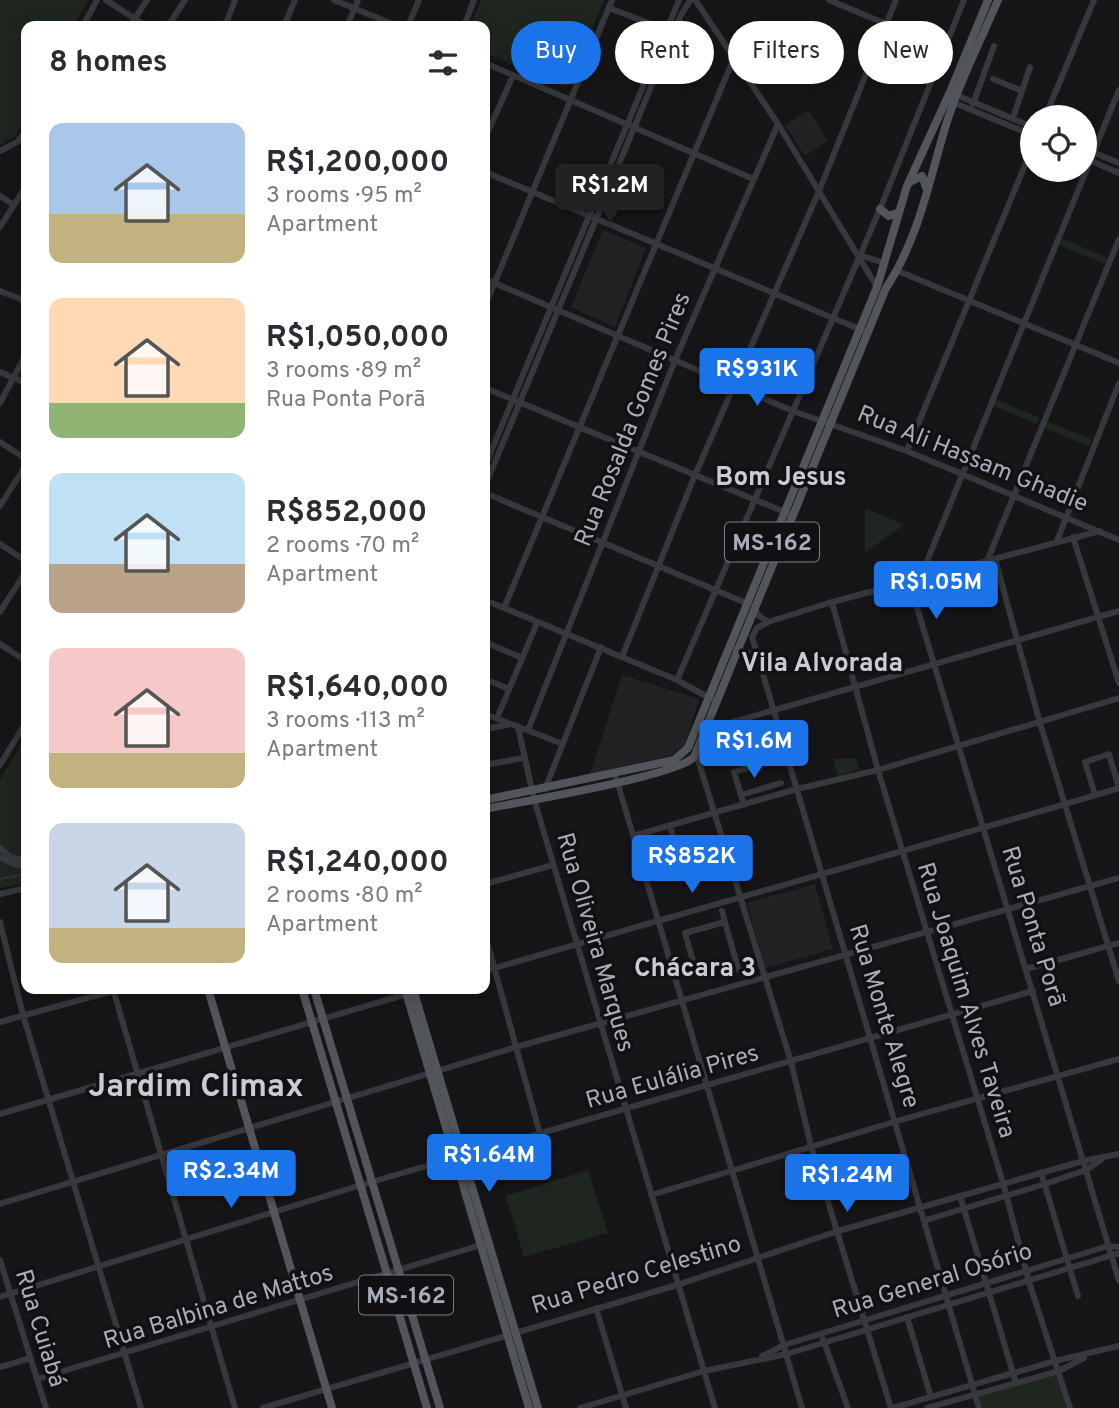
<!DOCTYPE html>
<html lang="en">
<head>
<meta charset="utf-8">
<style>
  :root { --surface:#fff; --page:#f2f2f3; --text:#2b2b33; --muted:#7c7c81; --accent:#1a73e8 }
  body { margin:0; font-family:Overpass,sans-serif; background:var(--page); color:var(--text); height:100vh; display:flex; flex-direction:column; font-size:26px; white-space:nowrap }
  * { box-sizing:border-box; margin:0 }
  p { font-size:23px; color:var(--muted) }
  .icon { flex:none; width:38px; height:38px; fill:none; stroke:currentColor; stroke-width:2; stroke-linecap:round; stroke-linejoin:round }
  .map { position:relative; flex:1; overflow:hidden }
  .details { position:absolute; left:21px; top:21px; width:469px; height:973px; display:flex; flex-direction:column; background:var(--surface); border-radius:14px; box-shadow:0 4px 18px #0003 }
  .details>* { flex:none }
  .hud { position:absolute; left:511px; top:21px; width:502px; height:63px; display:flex; gap:14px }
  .buttons { position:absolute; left:1020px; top:105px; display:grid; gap:14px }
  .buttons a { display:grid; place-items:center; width:77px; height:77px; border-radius:50%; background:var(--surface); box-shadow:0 4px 18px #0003; font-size:35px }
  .price { position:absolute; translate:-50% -60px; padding:0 16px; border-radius:7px; background:var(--accent); color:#fff; font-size:23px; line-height:46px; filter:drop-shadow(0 2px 4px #0008) }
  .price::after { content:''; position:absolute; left:50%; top:42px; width:21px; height:16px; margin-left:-10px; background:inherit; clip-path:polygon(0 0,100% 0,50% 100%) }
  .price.on { background:#222; color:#fff }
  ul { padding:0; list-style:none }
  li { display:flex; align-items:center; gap:21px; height:175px; padding:0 28px }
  li span { display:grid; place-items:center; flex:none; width:196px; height:140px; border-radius:14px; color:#555 }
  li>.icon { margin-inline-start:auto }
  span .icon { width:84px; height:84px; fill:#fffc; stroke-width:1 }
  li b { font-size:30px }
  h2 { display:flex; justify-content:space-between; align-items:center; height:84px; padding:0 28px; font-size:30px }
  .chip { padding:0 24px; border-radius:32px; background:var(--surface); box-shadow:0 4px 18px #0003; font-size:24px; line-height:63px }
  .chip.on { background:var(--accent); color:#fff }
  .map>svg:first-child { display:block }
  .built { fill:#222225 }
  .green { fill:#1e261f }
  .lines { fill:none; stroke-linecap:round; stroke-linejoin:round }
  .stream { stroke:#2c353c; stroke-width:2 }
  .minor { stroke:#37383d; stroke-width:6 }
  .major { stroke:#53555c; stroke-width:8 }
  .labels { text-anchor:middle; stroke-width:7; stroke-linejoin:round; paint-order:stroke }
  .shield { fill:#111113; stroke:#7b7e86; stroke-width:2 }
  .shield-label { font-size:23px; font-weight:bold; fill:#a8adb8 }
  .street-label { font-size:24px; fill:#a8adb8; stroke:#111113 }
  .neighbourhood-label { font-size:26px; font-weight:bold; fill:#c9ccd4; stroke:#111113 }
  .district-label { font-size:32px; font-weight:bold; fill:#c9ccd4; stroke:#111113 }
</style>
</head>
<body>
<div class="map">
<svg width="1119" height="1408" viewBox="0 0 1119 1408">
  <rect width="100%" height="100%" fill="#161618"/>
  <!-- built -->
  <g class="built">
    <path d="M 808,110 L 828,141 L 805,156 L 785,126 Z"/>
    <path d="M 603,230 L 646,248 L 615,327 L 571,307 Z"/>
    <path d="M 622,675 L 699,699 L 685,745 L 672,755 L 590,774 Z"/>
    <path d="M 815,884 L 833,949 L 765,968 L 747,903 Z"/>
  </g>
  <!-- green -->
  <g class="green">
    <path d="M 0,0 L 89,0 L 73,26 L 26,26 L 26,115 L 16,136 L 0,145 Z"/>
    <path d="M 481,0 L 604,0 L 567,87 L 485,53 L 485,26 L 470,26 Z"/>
    <path d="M 1063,239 L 1108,258 L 1105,264 L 1059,245 Z"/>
    <path d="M 995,399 L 1040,418 L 1037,424 L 991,405 Z"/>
    <path d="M 1047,421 L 1092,440 L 1089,446 L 1044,428 Z"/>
    <path d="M 865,508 L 904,525 L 865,552 Z"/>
    <path d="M 26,736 L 26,883 L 0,888 L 0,780 Z"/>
    <path d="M 856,758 L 859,769 L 838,776 L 833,759 Z"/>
    <path d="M 588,1170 L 608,1233 L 524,1257 L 506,1196 Z"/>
    <path d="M 1057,1374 L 1067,1408 L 983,1408 L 978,1396 Z"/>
  </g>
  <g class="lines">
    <!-- stream -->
    <path class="stream" d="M 0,879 L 26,874"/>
    <!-- minor -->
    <g class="minor">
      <path d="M 106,0 L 146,26"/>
      <path d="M 334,0 L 397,26"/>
      <path d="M 829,0 L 886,24"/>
      <path d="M 696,1 L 778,124 L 877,287"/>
      <path d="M 609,8 L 669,31"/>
      <path d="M 83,26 L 97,0"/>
      <path d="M 130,26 L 147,0"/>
      <path d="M 168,26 L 185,0"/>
      <path d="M 225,26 L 235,0"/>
      <path d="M 284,26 L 295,0"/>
      <path d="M 347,26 L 358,0"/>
      <path d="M 408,26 L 419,0"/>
      <path d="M 464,26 L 474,0"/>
      <path d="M 485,63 L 751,178"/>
      <path d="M 993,79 L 1020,90"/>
      <path d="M 954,94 L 1032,127"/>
      <path d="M 950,101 L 1032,135"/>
      <path d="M 973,104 L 994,46"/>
      <path d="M 1045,117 L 1094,0"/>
      <path d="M 1013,118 L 1030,67"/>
      <path d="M 485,138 L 513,76"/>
      <path d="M 1085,149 L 1119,163"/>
      <path d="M 0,151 L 17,142 L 26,131"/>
      <path d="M 1087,159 L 1119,173"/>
      <path d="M 485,172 L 864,331"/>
      <path d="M 0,196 L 14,205"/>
      <path d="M 0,227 L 26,186"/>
      <path d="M 859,255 L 881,262"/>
      <path d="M 898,271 L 1119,363"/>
      <path d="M 485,279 L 793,411 L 907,451 L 1119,540"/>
      <path d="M 0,291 L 26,301"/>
      <path d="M 485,306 L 612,0"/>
      <path d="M 0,372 L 26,383"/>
      <path d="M 485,388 L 792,515"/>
      <path d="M 0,403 L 26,354"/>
      <path d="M 0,442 L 26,459"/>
      <path d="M 907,451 L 1032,148"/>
      <path d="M 485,466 L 679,0"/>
      <path d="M 485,486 L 681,15 L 690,1"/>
      <path d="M 485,493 L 746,603"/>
      <path d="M 0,506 L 26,465"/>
      <path d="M 1073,537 L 1119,683"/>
      <path d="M 1057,541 L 1119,383"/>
      <path d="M 0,544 L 26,561"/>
      <path d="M 995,559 L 1040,723 L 1119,981"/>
      <path d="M 987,561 L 1119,239"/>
      <path d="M 919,581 L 1119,90"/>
      <path d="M 910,584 L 1119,1281"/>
      <path d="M 485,600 L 677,680 L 717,702"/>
      <path d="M 832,602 L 878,770 L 1003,1183 L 1029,1282 L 1070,1408"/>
      <path d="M 754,606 L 758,615 L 768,622"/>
      <path d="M 504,608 L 733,60"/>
      <path d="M 0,612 L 26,571"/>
      <path d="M 485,642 L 522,658"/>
      <path d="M 0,644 L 26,661"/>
      <path d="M 735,648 L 756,655"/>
      <path d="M 622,657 L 695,475 L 819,191 L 896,0"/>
      <path d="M 485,679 L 509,689"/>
      <path d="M 677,680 L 880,209 L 964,0"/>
      <path d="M 485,714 L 563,744"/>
      <path d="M 497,718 L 537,623"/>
      <path d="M 518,727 L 534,799 L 715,1408"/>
      <path d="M 485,729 L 507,725"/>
      <path d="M 528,730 L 676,358 L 778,124"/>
      <path d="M 705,730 L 1119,611"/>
      <path d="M 696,753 L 791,1062 L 811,1146 L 891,1408"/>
      <path d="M 0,765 L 26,722"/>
      <path d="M 485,765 L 523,758"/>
      <path d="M 615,774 L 802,1408"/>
      <path d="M 545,789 L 601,647"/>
      <path d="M 741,795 L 781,783"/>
      <path d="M 1095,795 L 1085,762 L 1109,754 L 1119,788"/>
      <path d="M 744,805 L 734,772 L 774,760"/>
      <path d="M 670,826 L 682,867"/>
      <path d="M 633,836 L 797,789 L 878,770 L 1119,698"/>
      <path d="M 0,848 L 10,857 L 26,860"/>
      <path d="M 0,857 L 16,865 L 26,865"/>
      <path d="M 485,884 L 553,865"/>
      <path d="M 0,894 L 26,888"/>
      <path d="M 722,911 L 725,922"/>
      <path d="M 0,922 L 23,1015 L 141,1408"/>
      <path d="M 485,934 L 540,1134"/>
      <path d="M 720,968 L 736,962"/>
      <path d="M 1026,969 L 1119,943"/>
      <path d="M 485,971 C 696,909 908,851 1119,788"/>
      <path d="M 674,974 L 695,968 L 685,933 L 725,922 L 738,968 L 740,971 L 747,971"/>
      <path d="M 113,989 L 235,1408"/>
      <path d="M 0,1022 L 120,989"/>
      <path d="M 0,1114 L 424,989"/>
      <path d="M 1041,1172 L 1078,1296"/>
      <path d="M 651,1195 L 897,1121 L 1119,1059"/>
      <path d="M 960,1196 L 1016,1383"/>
      <path d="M 0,1204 L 516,1047 L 1119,878"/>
      <path d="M 926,1220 L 1045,1184 L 1086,1170 L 1101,1160"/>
      <path d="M 0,1260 L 46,1408"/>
      <path d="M 0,1297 L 361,1185 L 1033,991"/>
      <path d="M 596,1308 L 626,1408"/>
      <path d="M 907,1317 L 931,1397"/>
      <path d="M 823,1339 L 848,1408"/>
      <path d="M 762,1356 L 784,1345 L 1108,1246 L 1119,1247"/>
      <path d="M 0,1367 L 31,1358"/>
      <path d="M 37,1379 L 484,1244"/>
      <path d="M 263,1408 L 677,1285 L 838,1231 L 1083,1161 L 1119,1154"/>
      <path d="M 580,1408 L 704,1371 L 787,1354 L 1119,1253"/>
      <path d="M 893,1408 L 1055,1361 L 1119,1346"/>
      <path d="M 927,1408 L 1059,1371 L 1084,1358"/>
      <path d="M 979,1408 L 752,637 L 757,628 L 768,622 L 832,602 L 1100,531"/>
    </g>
    <!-- major -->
    <g class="major">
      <path d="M 910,182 L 922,176 L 927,190"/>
      <path d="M 880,209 L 889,216 L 897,213"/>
      <path d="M 485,800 L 674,760 L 688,748 L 877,287 L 907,186 L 950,92 L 988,0"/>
      <path d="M 485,809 C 519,802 677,776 694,757 L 886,288 C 918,240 929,182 945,128 C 958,85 980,42 998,0"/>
      <path d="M 208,989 L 332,1408"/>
      <path d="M 302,989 L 427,1408"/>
      <path d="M 314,989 L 440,1408"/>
      <path d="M 405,989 L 529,1408"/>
      <path d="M 413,989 L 538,1408"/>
    </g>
  </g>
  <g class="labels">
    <!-- shield labels -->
    <g class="shield">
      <rect x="725" y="522.5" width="94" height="39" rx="5"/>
      <rect x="359" y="1275.5" width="94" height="39" rx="5"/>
    </g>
    <g class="shield-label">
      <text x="772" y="550">MS-162</text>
      <text x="406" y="1303">MS-162</text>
    </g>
    <!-- street labels -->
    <g class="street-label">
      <text transform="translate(632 419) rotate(-68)" y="8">Rua Rosalda Gomes Pires</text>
      <text transform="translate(973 458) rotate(22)" y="8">Rua Ali Hassam Ghadie</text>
      <text transform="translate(1034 926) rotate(73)" y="8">Rua Ponta Porã</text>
      <text transform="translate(596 942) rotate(74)" y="8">Rua Oliveira Marques</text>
      <text transform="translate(967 1000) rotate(73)" y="8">Rua Joaquim Alves Taveira</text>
      <text transform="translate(885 1016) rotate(73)" y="8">Rua Monte Alegre</text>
      <text transform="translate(672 1076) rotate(-16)" y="8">Rua Eulália Pires</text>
      <text transform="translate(636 1274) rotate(-17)" y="8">Rua Pedro Celestino</text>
      <text transform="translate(932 1280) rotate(-17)" y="8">Rua General Osório</text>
      <text transform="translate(218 1306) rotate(-17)" y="8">Rua Balbina de Mattos</text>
      <text transform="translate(41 1328) rotate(73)" y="8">Rua Cuiabá</text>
    </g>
    <!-- neighbourhood labels -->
    <g class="neighbourhood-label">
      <text x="781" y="485">Bom Jesus</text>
      <text x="822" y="671">Vila Alvorada</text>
      <text x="695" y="976">Chácara 3</text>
    </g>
    <!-- district labels -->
    <g class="district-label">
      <text x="196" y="1096">Jardim Climax</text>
    </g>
  </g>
</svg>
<div class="buttons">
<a><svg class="icon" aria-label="locate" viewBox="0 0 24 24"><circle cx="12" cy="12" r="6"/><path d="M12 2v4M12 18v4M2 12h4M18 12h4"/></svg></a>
</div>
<b class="price on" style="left:610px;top:224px">R$1.2M</b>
<b class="price" style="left:757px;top:408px">R$931K</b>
<b class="price" style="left:936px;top:621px">R$1.05M</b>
<b class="price" style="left:754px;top:780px">R$1.6M</b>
<b class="price" style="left:692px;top:895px">R$852K</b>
<b class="price" style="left:489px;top:1194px">R$1.64M</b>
<b class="price" style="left:231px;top:1210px">R$2.34M</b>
<b class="price" style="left:847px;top:1214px">R$1.24M</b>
<div class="hud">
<a class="chip on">Buy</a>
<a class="chip">Rent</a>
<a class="chip">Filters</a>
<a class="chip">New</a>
</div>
<section class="details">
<h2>8 homes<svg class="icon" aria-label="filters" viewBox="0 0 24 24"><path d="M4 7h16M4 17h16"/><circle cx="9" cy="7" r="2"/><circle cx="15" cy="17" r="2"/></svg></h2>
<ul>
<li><span style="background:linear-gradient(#a9c7e8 65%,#c2b280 0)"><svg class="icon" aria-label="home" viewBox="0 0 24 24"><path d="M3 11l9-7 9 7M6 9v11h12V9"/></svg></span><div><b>R$1,200,000</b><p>3 rooms · 95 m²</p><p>Apartment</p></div></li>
<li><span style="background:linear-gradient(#ffd9b3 75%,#8fb573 0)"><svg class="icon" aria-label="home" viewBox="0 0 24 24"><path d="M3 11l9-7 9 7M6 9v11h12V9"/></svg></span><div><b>R$1,050,000</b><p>3 rooms · 89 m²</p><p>Rua Ponta Porã</p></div></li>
<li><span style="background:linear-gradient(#bfe0f5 65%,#b9a48a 0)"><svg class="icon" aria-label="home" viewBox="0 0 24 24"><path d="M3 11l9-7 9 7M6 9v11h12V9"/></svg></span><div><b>R$852,000</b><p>2 rooms · 70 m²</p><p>Apartment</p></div></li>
<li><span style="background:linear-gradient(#f6c9c9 75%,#c2b280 0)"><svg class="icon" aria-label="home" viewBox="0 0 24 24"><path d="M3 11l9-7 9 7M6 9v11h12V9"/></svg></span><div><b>R$1,640,000</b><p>3 rooms · 113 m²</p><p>Apartment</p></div></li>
<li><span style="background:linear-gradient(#c9d6e8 75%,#c2b280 0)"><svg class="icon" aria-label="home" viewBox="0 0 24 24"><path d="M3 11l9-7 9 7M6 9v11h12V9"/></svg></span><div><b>R$1,240,000</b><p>2 rooms · 80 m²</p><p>Apartment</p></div></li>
</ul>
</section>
</div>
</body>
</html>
